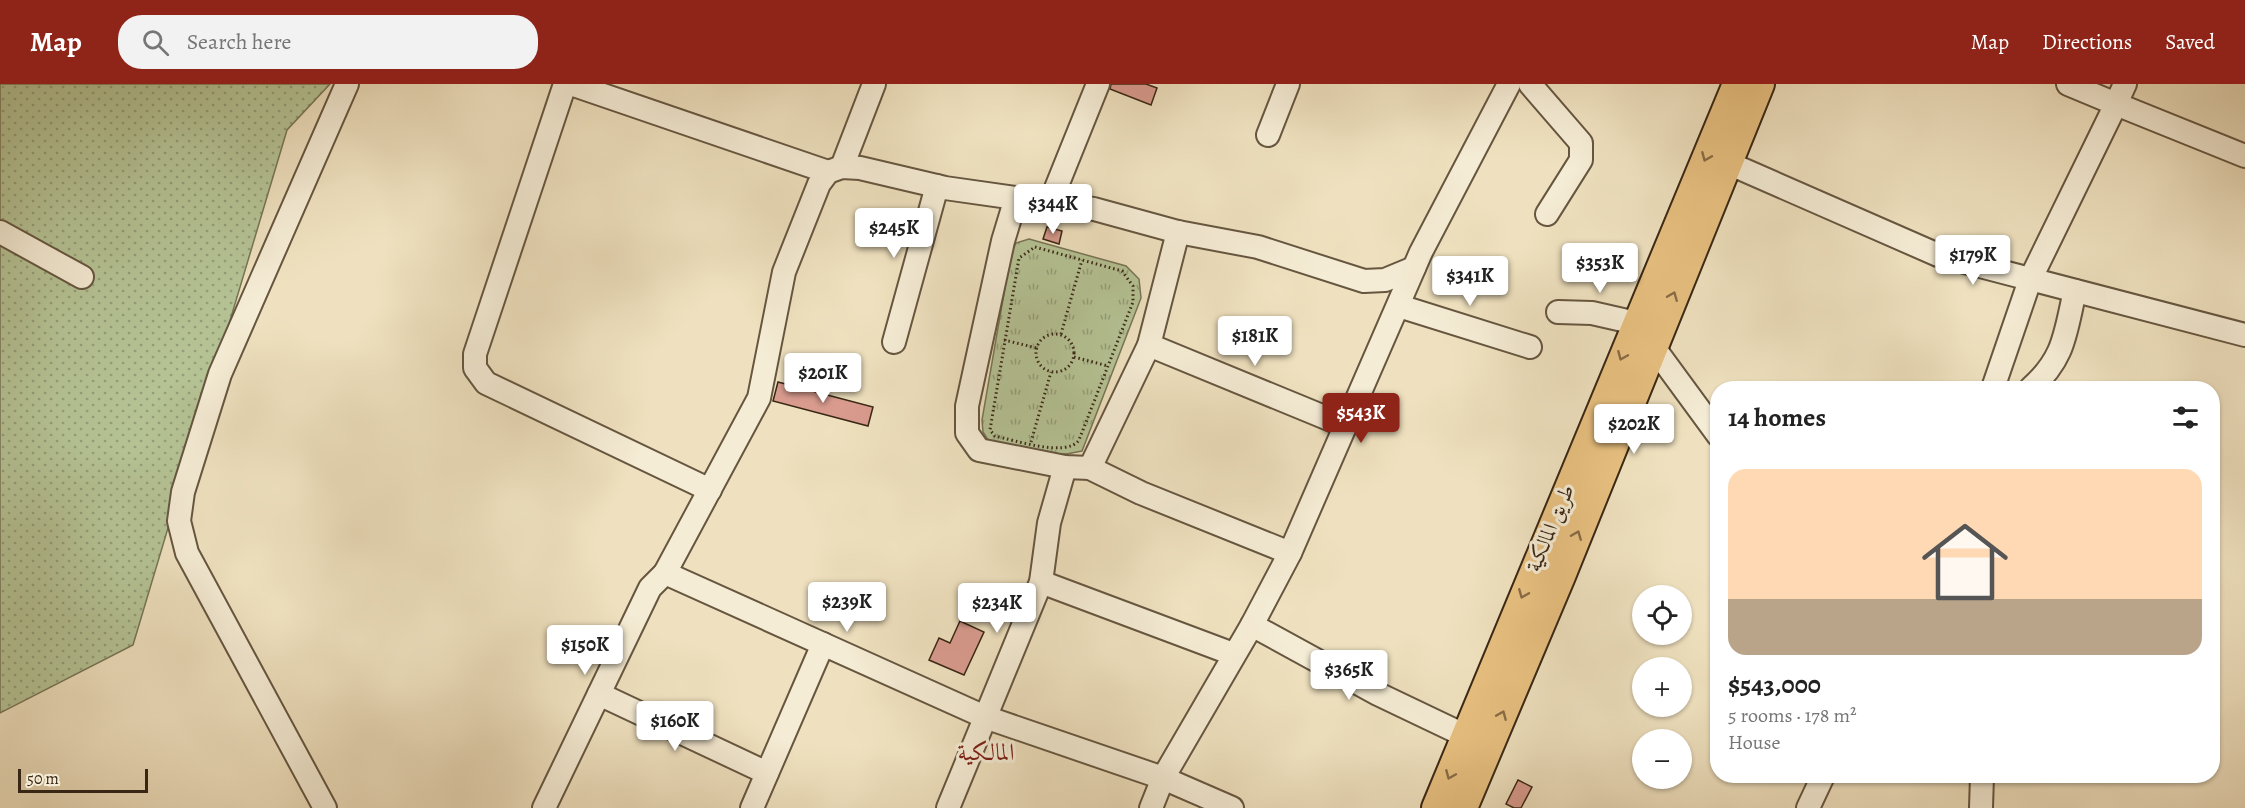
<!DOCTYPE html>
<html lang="en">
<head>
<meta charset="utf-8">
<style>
  :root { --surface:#fff; --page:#f2f2f2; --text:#222; --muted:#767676; --accent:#8f2418 }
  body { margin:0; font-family:Alegreya,Amiri,serif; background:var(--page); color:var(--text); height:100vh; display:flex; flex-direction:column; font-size:22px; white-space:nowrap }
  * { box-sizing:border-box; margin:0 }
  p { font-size:20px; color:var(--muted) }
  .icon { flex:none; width:33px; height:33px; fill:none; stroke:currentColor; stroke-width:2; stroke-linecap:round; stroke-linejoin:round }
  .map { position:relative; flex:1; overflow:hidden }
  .side { position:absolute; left:1710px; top:297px; width:510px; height:402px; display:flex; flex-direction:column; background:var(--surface); border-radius:24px; box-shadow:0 2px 4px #0004 }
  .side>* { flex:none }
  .tools { position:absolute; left:1632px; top:501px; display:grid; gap:12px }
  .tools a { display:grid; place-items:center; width:60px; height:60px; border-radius:50%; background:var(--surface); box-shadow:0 2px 4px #0004; font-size:30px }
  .scale { position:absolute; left:18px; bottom:15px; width:130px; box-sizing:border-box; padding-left:6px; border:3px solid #392715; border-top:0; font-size:16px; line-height:21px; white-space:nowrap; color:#392715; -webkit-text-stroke:4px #f5ecd5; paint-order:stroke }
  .price { position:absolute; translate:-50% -51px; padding:0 14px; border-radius:6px; background:#fff; color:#222; font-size:20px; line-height:39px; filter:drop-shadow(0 2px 3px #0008) }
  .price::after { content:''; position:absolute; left:50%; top:36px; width:18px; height:14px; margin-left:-9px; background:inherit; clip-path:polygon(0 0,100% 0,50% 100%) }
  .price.selected { background:var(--accent); color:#fff }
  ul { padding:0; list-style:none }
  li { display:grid; align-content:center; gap:12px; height:318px; padding:0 18px }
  li span { display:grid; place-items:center; height:186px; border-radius:18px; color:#555 }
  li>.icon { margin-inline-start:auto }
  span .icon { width:108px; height:108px; fill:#fffc; stroke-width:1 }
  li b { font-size:26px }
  h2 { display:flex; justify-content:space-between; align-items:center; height:72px; padding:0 18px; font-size:26px }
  header { display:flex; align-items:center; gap:36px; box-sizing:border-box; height:84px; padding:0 30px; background:var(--accent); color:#fff }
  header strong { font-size:28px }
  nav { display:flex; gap:33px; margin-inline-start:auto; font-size:21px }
  .search { width:420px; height:54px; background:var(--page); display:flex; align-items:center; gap:15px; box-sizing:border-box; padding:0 21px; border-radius:24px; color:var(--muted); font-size:22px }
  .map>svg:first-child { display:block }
  .grass { fill:url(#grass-dots); stroke:#777555; stroke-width:1.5 }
  .park { fill:url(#park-tufts); stroke:#777555; stroke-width:1.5 }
  .building { fill:#d99b8e; stroke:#392715; stroke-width:1.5 }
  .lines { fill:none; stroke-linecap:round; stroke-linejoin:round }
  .minor-casing { stroke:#665640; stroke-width:26 }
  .major-casing { stroke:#392715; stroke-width:32 }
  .path { stroke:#392715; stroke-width:3; stroke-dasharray:1.5 3; stroke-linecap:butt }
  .minor { stroke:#f5ecd5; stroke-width:22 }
  .major { stroke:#e8c080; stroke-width:28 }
  .oneway { stroke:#886c45 }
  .labels { text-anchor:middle; stroke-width:6; stroke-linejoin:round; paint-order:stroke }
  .street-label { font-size:21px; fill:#392715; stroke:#f5ecd5 }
  .quarter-label { font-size:24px; fill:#7a1f14; stroke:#f5ecd5 }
</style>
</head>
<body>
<header>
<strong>Map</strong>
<div class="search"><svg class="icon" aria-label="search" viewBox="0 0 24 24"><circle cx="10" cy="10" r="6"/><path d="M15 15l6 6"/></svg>Search here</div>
<nav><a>Map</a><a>Directions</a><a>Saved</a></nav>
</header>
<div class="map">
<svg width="2245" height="724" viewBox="0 0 2245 724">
  <defs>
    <pattern id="grass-dots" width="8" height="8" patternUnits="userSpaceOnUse" patternTransform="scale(1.5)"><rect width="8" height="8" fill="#b5c395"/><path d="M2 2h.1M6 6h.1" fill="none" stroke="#949e78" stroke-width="1.8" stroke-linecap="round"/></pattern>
    <pattern id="park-tufts" width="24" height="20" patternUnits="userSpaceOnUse" patternTransform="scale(1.5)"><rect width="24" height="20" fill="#b5c395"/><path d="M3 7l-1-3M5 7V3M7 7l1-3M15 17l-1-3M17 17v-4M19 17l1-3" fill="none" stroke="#949e78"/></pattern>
  </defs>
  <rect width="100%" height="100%" fill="#efe1bf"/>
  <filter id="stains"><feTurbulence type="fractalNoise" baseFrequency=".00333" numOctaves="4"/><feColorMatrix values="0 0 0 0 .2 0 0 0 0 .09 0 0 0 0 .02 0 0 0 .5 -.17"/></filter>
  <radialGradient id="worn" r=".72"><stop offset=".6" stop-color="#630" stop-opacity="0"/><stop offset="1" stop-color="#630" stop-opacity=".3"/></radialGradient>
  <!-- grass -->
  <path class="grass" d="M 0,0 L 330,0 L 287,46 L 133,561 L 0,629 Z"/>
  <!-- park -->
  <path class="park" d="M 1029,155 L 1126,182 L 1139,195 L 1141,214 L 1082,367 C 1048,376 1021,364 988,356 L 983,348 L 982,336 L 1011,169 L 1016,159 Z"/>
  <!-- building -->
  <g class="building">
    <path d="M 1111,0 L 1146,0 L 1157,4 L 1151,21 L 1110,5 Z"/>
    <path d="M 1047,143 L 1062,147 L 1059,160 L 1043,155 Z"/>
    <path d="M 778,298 L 873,323 L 868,342 L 773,317 Z"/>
    <path d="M 960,537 L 984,548 L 964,591 L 929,576 L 939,554 L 950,559 Z"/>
    <path d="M 1518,696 L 1532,703 L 1521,724 L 1514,724 L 1506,720 Z"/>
  </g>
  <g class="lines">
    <defs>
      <g id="minor">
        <path d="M 565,0 L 475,270 L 475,284 L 486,299 L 710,406"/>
        <path d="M 571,0 L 828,88"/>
        <path d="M 1530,0 L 1581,59 L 1581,76 L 1547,130"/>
        <path d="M 2125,0 L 2116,20 L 2245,72"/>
        <path d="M 1268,51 L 1288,0"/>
        <path d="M 1728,79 L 1938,171 L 2245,251"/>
        <path d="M 842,83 L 874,0"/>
        <path d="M 1016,114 L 1003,157 L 967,322 L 967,349 L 979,366 L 1065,383 L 1090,384 L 1141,409 L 1290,469"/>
        <path d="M 1050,119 L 1098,0"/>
        <path d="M 0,148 L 82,193"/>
        <path d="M 1399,222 L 1530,263"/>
        <path d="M 1558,228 L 1592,229 L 1636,239"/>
        <path d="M 894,258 L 937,102"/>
        <path d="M 1149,261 L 1346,342"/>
        <path d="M 1652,261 L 1718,351"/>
        <path d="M 1993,304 L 2030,196 L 2116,20 L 2068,0"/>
        <path d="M 2031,304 C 2065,274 2065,249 2075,207"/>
        <path d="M 1090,384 L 1149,261 L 1178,148"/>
        <path d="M 1041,498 L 1233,570"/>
        <path d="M 1252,541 L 1378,610 L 1466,652"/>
        <path d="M 599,610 L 767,689"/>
        <path d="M 325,724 L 187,469 L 179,437 L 183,408 L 220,290 L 347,0"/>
        <path d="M 544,724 L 650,504 L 665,489"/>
        <path d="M 752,724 L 823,560"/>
        <path d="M 948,724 L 1041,498 L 1049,439 L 1065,383"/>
        <path d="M 1151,724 L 1163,694 L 1252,541 L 1290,469 L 1421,168 L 1509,0"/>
        <path d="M 1232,724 L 1163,694 L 985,633 L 665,489 L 759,314 L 784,188 L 819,100 L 828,88 L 842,83 L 860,84 L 945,104 L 1094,125 L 1178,148 L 1258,163 L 1364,197 L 1385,196 L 1414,184"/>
        <path d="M 1808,724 L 1823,692"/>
        <path d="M 1981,724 L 1982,692"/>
      </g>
      <g id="major">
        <path d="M 1436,724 L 1737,0"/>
        <path d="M 1463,724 L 1561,492 L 1760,0"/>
      </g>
    </defs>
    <!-- minor casing -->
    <use href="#minor" class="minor-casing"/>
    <!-- major casing -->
    <use href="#major" class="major-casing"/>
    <!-- path -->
    <g class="path">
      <path d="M 1035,163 L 1122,187 L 1133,202 L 1133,218 L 1079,356 C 1067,374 1014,356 995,352 L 990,346 L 1019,174 Z"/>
      <circle cx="1055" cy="269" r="19"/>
      <path d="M 1061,250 L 1082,176"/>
      <path d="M 1004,256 L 1037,264"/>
      <path d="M 1074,273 L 1108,282"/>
      <path d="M 1031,358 L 1051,288"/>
    </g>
    <!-- minor -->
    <use href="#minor" class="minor"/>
    <!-- major -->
    <use href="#major" class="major"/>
  </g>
  <!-- one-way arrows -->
  <defs><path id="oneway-chevron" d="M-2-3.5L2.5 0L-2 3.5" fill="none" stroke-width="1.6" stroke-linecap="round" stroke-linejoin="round" transform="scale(1.5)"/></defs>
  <g class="oneway">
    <use href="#oneway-chevron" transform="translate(1706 73) rotate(113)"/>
    <use href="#oneway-chevron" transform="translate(1673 212) rotate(-68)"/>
    <use href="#oneway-chevron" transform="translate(1622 272) rotate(113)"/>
    <use href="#oneway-chevron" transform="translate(1577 451) rotate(-68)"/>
    <use href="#oneway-chevron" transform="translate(1523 510) rotate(112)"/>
    <use href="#oneway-chevron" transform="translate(1502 631) rotate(-67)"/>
    <use href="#oneway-chevron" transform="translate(1450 691) rotate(113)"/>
  </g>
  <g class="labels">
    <!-- street labels -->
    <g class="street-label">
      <text transform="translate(1550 444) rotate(-67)" y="7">طريق المالكية</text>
    </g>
    <!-- quarter labels -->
    <g class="quarter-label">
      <text x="986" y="676">المالكية</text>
    </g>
  </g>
  <rect width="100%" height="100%" filter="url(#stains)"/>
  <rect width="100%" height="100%" fill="url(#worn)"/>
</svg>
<div class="tools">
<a><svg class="icon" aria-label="locate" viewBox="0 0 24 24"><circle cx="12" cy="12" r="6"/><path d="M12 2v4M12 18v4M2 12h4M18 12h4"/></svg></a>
<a>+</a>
<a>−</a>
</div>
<div class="scale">50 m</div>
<b class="price" style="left:1053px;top:151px">$344K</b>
<b class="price" style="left:894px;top:175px">$245K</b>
<b class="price" style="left:1973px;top:202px">$179K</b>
<b class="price" style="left:1600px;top:210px">$353K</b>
<b class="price" style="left:1470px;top:223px">$341K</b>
<b class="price" style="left:1255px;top:283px">$181K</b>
<b class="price" style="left:823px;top:320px">$201K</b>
<b class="price selected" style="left:1361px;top:360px">$543K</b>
<b class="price" style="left:1634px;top:371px">$202K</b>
<b class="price" style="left:847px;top:549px">$239K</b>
<b class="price" style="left:997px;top:550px">$234K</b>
<b class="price" style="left:585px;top:592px">$150K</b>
<b class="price" style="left:1349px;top:617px">$365K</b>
<b class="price" style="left:675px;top:668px">$160K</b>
<section class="side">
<h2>14 homes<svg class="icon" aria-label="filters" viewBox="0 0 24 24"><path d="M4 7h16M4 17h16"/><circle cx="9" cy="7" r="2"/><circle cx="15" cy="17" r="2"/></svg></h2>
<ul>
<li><span style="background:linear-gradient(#ffd9b3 70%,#b9a48a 0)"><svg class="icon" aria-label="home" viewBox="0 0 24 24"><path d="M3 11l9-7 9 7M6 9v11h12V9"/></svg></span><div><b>$543,000</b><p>5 rooms · 178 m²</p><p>House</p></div></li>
</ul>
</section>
</div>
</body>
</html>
